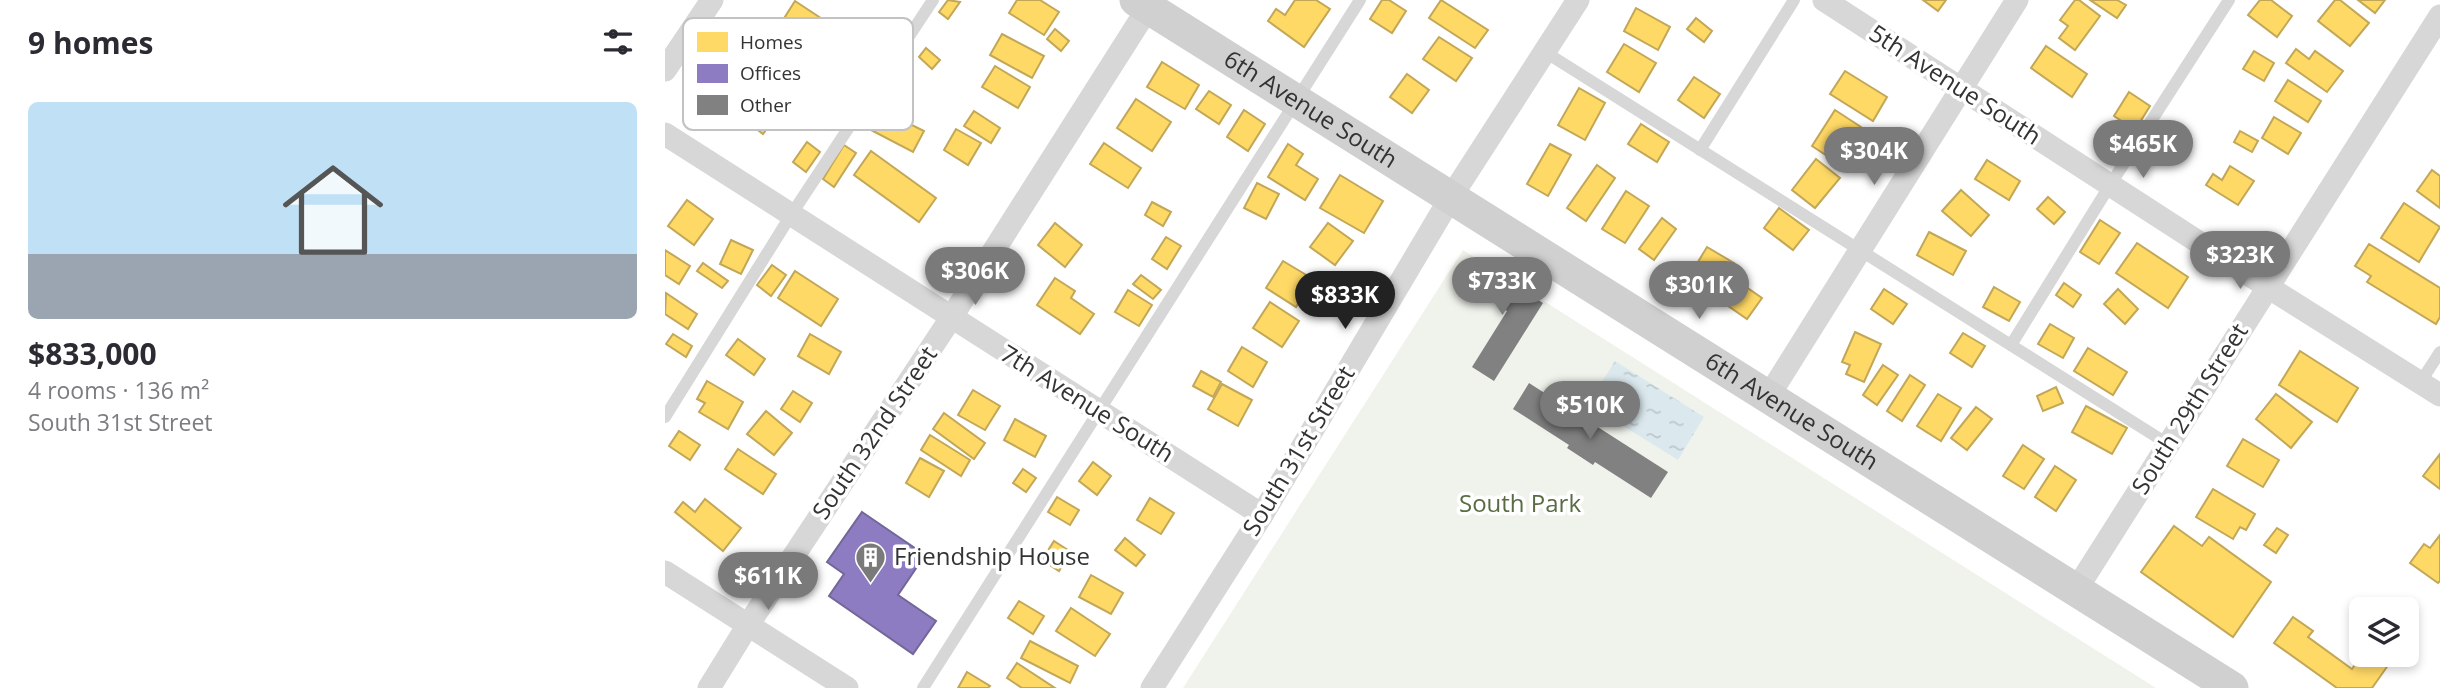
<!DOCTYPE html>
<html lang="en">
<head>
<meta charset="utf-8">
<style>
  :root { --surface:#fff; --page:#f2f2f3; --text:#2b2b33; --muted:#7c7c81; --accent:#7a7a7a }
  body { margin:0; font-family:"Open Sans",sans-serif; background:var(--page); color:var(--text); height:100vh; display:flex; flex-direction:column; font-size:26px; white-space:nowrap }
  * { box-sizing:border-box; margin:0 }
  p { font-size:23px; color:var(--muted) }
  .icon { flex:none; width:38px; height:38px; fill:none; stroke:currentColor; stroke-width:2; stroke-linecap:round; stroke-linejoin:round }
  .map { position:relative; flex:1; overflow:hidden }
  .drawer { display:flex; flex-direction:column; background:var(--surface); width:665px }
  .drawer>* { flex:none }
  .buttons { position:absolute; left:1684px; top:597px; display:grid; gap:14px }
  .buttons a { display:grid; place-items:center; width:70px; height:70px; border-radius:10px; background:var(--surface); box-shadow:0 4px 10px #0003; font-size:35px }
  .price { position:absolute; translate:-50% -60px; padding:0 16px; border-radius:24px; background:var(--accent); color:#fff; font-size:23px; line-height:46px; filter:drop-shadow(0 2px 4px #0008) }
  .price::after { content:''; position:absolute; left:50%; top:42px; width:21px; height:16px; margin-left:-10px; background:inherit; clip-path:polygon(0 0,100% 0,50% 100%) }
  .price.selected { background:#222; color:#fff }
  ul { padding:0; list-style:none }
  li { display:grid; align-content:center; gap:14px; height:371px; padding:0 28px }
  li span { display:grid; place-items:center; height:217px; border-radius:10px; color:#555 }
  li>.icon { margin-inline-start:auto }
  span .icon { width:126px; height:126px; fill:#fffc; stroke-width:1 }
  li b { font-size:30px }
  h2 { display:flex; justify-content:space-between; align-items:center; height:84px; padding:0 28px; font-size:30px }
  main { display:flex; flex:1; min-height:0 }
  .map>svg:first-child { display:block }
  .green { fill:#f0f3ec }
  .water { fill:url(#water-ripples) }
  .homes { fill:#ffd966; stroke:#c2a757; stroke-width:2 }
  .offices { fill:#8e7cc3; stroke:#736698; stroke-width:2 }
  .building { fill:#818181 }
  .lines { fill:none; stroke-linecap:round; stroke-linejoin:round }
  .lane { stroke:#d7d7d7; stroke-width:12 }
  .street { stroke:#d7d7d7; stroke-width:23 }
  .secondary { stroke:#d0d0d0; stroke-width:33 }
  .labels { text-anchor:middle; stroke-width:7; stroke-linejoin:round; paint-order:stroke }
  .street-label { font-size:24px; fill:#333; stroke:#fff }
  .park-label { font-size:24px; fill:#596c43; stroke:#fff }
  .poi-label { font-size:24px; fill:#333; stroke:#fff; text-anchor:start }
  .key { fill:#fff; stroke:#c2c2c2; stroke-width:2 }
  .key-label { font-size:19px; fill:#333 }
</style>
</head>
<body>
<main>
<section class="drawer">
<h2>9 homes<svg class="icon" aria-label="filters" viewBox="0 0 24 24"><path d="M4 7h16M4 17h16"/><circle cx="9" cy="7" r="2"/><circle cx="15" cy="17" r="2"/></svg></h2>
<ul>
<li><span style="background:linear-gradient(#bfe0f5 70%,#9aa5b1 0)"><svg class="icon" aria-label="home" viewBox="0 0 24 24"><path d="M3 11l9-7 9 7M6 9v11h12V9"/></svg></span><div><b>$833,000</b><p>4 rooms · 136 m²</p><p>South 31st Street</p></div></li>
</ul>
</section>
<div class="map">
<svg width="1775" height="688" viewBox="0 0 1775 688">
  <defs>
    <pattern id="water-ripples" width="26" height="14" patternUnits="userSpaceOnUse" patternTransform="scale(1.75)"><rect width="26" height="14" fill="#dbe9ee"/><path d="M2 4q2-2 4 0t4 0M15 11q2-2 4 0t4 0" fill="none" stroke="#bcc8cd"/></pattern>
  </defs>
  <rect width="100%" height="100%" fill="#fff"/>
  <!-- green -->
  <path class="green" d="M 798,250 L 1491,688 L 518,688 Z"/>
  <!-- water -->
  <path class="water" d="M 950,361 L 1039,417 L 1013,460 L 923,404 Z"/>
  <!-- homes -->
  <g class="homes">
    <path d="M 283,0 L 295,2 L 283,19 L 274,12 Z"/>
    <path d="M 352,0 L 375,0 L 394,12 L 379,35 L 344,13 Z"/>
    <path d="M 630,0 L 651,0 L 665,9 L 639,47 L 603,21 L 611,9 L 620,15 Z"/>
    <path d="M 717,0 L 724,0 L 741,11 L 727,33 L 705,19 Z"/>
    <path d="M 776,0 L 823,30 L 810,48 L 764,18 Z"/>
    <path d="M 1258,0 L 1281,0 L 1273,11 Z"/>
    <path d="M 1410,0 L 1414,0 L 1435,16 L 1410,50 L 1394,38 L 1403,26 L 1395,20 Z"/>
    <path d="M 1425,0 L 1452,0 L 1461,5 L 1452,18 Z"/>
    <path d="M 1595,0 L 1606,0 L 1627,16 L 1612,37 L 1583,15 Z"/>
    <path d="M 1670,0 L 1675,0 L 1704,23 L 1685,46 L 1653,21 Z"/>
    <path d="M 1693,0 L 1720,0 L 1710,13 Z"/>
    <path d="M 130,1 L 186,38 L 173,58 L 160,50 L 155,59 L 111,31 Z"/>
    <path d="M 971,8 L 1005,27 L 993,50 L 959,31 Z"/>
    <path d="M 1031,18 L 1047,31 L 1039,42 L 1022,29 Z"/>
    <path d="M 390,29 L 404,41 L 396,51 L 382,39 Z"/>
    <path d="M 337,34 L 379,56 L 367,78 L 325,55 Z"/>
    <path d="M 774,37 L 807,58 L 791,81 L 758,59 Z"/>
    <path d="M 959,44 L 991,63 L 974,92 L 942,72 Z"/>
    <path d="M 1381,46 L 1422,74 L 1407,97 L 1366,68 Z"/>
    <path d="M 261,48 L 275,60 L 267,69 L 254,57 Z"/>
    <path d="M 1631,49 L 1644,59 L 1650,51 L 1678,71 L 1662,92 L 1621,63 Z"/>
    <path d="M 1589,51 L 1609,63 L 1599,81 L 1578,69 Z"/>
    <path d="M 497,62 L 534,85 L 520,109 L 482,87 Z"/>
    <path d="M 330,66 L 365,87 L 353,108 L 317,87 Z"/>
    <path d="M 1180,71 L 1222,97 L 1208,121 L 1165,94 Z"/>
    <path d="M 742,74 L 764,90 L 747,113 L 725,97 Z"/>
    <path d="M 154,77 L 186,96 L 166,130 L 134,112 Z"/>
    <path d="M 1029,77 L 1055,94 L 1039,118 L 1013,100 Z"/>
    <path d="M 1623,80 L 1656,101 L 1643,122 L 1610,101 Z"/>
    <path d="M 65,84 L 110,118 L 98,134 L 53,99 Z"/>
    <path d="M 914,88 L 940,103 L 920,140 L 893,125 Z"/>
    <path d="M 544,91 L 566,105 L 554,124 L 531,109 Z"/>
    <path d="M 1464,92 L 1485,106 L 1470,130 L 1449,116 Z"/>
    <path d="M 471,99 L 506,122 L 487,151 L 452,128 Z"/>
    <path d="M 579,110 L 600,124 L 583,151 L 562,137 Z"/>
    <path d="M 1170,110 L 1196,127 L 1173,163 L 1147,146 Z"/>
    <path d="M 309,111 L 335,128 L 326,143 L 299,126 Z"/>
    <path d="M 213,117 L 227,125 L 231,117 L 259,131 L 248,152 L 206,130 Z"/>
    <path d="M 1609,117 L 1636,133 L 1623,154 L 1597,138 Z"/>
    <path d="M 976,124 L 1004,142 L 992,162 L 963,144 Z"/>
    <path d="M 291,129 L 316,143 L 303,165 L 279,150 Z"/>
    <path d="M 1575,131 L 1593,141 L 1587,152 L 1569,142 Z"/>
    <path d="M 142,142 L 155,152 L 141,172 L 128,162 Z"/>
    <path d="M 439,143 L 476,168 L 463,188 L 425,164 Z"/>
    <path d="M 623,144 L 638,154 L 631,165 L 653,179 L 640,200 L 603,177 Z"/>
    <path d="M 885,144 L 906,155 L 883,196 L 862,184 Z"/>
    <path d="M 179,145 L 191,153 L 169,187 L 158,179 Z"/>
    <path d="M 206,151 L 271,198 L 254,222 L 189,175 Z"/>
    <path d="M 1151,159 L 1175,178 L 1150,208 L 1127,190 Z"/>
    <path d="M 1322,160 L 1355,181 L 1344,200 L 1310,179 Z"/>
    <path d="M 932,165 L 950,178 L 921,221 L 902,208 Z"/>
    <path d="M 1565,166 L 1589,181 L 1573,205 L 1541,185 L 1548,174 L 1557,180 Z"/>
    <path d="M 1767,170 L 1775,176 L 1775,208 L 1752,191 Z"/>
    <path d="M 675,175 L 718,201 L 699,233 L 655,208 Z"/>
    <path d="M 592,183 L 614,194 L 601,219 L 579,208 Z"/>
    <path d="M 1296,190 L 1324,215 L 1306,236 L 1277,211 Z"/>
    <path d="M 961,191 L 984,206 L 960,243 L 937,229 Z"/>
    <path d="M 1383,197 L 1400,212 L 1389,224 L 1372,209 Z"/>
    <path d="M 22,200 L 48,219 L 29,245 L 3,226 Z"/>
    <path d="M 487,202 L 506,212 L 498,226 L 480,215 Z"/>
    <path d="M 1739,203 L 1775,227 L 1754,262 L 1716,238 Z"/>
    <path d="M 1114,208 L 1144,230 L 1128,250 L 1099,228 Z"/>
    <path d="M 997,218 L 1011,229 L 989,260 L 974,249 Z"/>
    <path d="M 1435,220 L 1455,233 L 1434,264 L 1415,252 Z"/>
    <path d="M 390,223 L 417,245 L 400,267 L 373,245 Z"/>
    <path d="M 663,223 L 688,241 L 670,265 L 645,247 Z"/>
    <path d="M 1264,232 L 1301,251 L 1288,275 L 1252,255 Z"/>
    <path d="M 501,237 L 516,246 L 502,269 L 487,259 Z"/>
    <path d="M 66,240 L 88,250 L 76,274 L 55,264 Z"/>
    <path d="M 1472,243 L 1523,277 L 1503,308 L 1451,273 Z"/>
    <path d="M 1704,244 L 1775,288 L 1775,317 L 1771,324 L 1702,282 L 1706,276 L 1690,266 Z"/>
    <path d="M 1042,247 L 1069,263 L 1046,301 L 1019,285 Z"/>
    <path d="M 0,250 L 25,266 L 14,284 L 0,275 Z"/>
    <path d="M 618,261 L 648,279 L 631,307 L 601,288 Z"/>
    <path d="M 38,263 L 63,281 L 57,288 L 32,271 Z"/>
    <path d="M 107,265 L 121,275 L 106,296 L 92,285 Z"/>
    <path d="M 130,271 L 173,299 L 156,326 L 113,298 Z"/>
    <path d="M 476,275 L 496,290 L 488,299 L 468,284 Z"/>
    <path d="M 390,278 L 410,291 L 406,298 L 429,314 L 415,334 L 372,305 Z"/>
    <path d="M 1071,280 L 1097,298 L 1082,319 L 1056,301 Z"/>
    <path d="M 1399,283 L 1416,295 L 1408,307 L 1391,295 Z"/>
    <path d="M 1329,287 L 1355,302 L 1344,321 L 1318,307 Z"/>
    <path d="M 1219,289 L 1242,304 L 1228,324 L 1206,309 Z"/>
    <path d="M 1453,289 L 1473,309 L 1460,324 L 1439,304 Z"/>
    <path d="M 463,290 L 487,305 L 474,326 L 450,312 Z"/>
    <path d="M 1,293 L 32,314 L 23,329 L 0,314 Z"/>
    <path d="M 605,302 L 634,321 L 617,347 L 588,328 Z"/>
    <path d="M 1385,324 L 1409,338 L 1398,358 L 1373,344 Z"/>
    <path d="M 1190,332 L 1216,344 L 1199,382 L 1181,374 L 1185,365 L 1177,362 Z"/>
    <path d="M 1298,333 L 1320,346 L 1307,367 L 1285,353 Z"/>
    <path d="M 8,334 L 27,346 L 21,357 L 1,344 Z"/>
    <path d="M 145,334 L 176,352 L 164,374 L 133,356 Z"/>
    <path d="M 73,339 L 100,359 L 89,375 L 61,355 Z"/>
    <path d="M 577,347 L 602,362 L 588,387 L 563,371 Z"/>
    <path d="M 1423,348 L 1462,372 L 1448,395 L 1409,371 Z"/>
    <path d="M 1635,351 L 1693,388 L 1672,422 L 1614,385 Z"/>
    <path d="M 1218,365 L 1233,375 L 1212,405 L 1198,395 Z"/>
    <path d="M 536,371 L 556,382 L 548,397 L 528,386 Z"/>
    <path d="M 1245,375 L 1260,385 L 1237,421 L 1222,411 Z"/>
    <path d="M 42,381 L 78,402 L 63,429 L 34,412 L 40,403 L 32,399 Z"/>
    <path d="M 557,384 L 587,400 L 573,426 L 543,409 Z"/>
    <path d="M 1391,387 L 1398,403 L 1378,411 L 1372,396 Z"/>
    <path d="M 308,390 L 335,406 L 320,430 L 293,415 Z"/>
    <path d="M 128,391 L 147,403 L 135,422 L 116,409 Z"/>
    <path d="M 1273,394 L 1296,408 L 1276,441 L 1252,426 Z"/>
    <path d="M 1611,394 L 1647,422 L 1626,448 L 1591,419 Z"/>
    <path d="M 1421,406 L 1462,428 L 1447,454 L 1407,432 Z"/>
    <path d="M 1311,407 L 1327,419 L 1302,450 L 1286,438 Z"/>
    <path d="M 101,411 L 127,433 L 109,455 L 82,434 Z"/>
    <path d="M 279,413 L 320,443 L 309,459 L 268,429 Z"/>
    <path d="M 350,419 L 381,436 L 370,457 L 339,440 Z"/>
    <path d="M 14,431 L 35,445 L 25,460 L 4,446 Z"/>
    <path d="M 265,435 L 305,460 L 296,476 L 256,450 Z"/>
    <path d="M 1578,439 L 1614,460 L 1598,487 L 1562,466 Z"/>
    <path d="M 1358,445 L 1379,459 L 1359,489 L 1338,476 Z"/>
    <path d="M 73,449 L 111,474 L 98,494 L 60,469 Z"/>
    <path d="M 1775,454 L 1775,489 L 1758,476 Z"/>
    <path d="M 255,458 L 279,471 L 264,497 L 241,483 Z"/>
    <path d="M 428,462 L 446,476 L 432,495 L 414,481 Z"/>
    <path d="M 1390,466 L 1411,480 L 1391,511 L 1370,497 Z"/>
    <path d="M 358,469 L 371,478 L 361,492 L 348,483 Z"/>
    <path d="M 1548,489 L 1590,514 L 1581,530 L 1575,527 L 1568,539 L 1531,517 Z"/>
    <path d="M 392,497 L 414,510 L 405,525 L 383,512 Z"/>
    <path d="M 485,498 L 509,513 L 496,534 L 472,520 Z"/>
    <path d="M 40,499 L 76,528 L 58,551 L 10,512 L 18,502 L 30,512 Z"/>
    <path d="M 1509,526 L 1537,546 L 1544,537 L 1606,582 L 1568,637 L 1476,572 Z"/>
    <path d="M 1612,528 L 1623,535 L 1611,553 L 1599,545 Z"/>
    <path d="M 1775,535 L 1775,581 L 1773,583 L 1745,563 L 1759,544 L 1765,548 Z"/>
    <path d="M 460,538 L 480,555 L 471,566 L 450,550 Z"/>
    <path d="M 389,541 L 406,552 L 394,571 L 377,560 Z"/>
    <path d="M 426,575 L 458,593 L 446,614 L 414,597 Z"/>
    <path d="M 354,601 L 379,616 L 368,634 L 343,618 Z"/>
    <path d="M 406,608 L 445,634 L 430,656 L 391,631 Z"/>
    <path d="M 1628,617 L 1648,631 L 1643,637 L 1687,669 L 1697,654 L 1731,654 L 1707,688 L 1672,688 L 1609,643 Z"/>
    <path d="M 365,641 L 413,666 L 405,683 L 356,658 Z"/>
    <path d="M 352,663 L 390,688 L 357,688 L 342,678 Z"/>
    <path d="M 302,672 L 325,686 L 323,688 L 293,688 Z"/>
  </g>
  <!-- offices -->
  <path class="offices" d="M 197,512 L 260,555 L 233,595 L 271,621 L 248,654 L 164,596 L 179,574 L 162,562 Z"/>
  <!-- building -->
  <g class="building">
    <path d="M 812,261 L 878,303 L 829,381 L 807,367 L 842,311 L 798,283 Z"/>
    <path d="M 864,383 L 1003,472 L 986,498 L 930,462 L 928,465 L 902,448 L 904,445 L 848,409 Z"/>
  </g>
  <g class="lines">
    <!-- lane -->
    <g class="lane">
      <path d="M 880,52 L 1503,444"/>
      <path d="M 1035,150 L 1129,0"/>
      <path d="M 1346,345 L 1445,185 L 1564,0"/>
      <path d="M 1755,383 L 1775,352"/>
      <path d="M 0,417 L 126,215 L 268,0"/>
      <path d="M 258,688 L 695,0"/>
    </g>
    <!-- street -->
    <g class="street">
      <path d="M 1159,0 L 1603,287 L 1775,395"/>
      <path d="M 0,70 L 47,0"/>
      <path d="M 0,134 L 597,515"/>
      <path d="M 1103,397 L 1352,0"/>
      <path d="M 0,572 L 182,688"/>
      <path d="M 1411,590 L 1775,16"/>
      <path d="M 44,688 L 83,625 L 286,318 L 488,0"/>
      <path d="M 487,688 L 597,515 L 786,197 L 913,0"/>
    </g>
    <!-- secondary -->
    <path class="secondary" id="s1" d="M 471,0 L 1567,688"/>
  </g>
  <!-- icons -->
  <defs>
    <symbol id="building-pin" viewBox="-11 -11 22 30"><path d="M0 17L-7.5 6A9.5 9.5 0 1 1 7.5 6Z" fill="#7a7a7a" stroke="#fff"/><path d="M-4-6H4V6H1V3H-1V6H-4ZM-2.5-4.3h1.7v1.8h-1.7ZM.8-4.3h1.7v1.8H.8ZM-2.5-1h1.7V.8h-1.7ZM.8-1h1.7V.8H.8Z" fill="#fff"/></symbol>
  </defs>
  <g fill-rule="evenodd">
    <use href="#building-pin" x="188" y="540" width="35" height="47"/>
  </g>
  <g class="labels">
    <!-- street labels -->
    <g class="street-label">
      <text transform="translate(1290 85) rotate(33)" y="8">5th Avenue South</text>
      <text dy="8" stroke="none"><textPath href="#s1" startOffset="206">6th Avenue South</textPath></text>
      <text transform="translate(422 404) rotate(32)" y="8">7th Avenue South</text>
      <text transform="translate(1525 409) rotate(-58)" y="8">South 29th Street</text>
      <text dy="8" stroke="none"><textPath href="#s1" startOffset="774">6th Avenue South</textPath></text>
      <text transform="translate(210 433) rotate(-56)" y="8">South 32nd Street</text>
      <text transform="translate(634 451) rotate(-59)" y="8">South 31st Street</text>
    </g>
    <!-- park labels -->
    <g class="park-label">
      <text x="855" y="512">South Park</text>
    </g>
    <!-- poi labels -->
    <g class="poi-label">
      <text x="229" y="565">Friendship House</text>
    </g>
  </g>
  <!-- legend -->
  <rect x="18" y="18" width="230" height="112" rx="10" class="key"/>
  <rect x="32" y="32" width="31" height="20" fill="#ffd966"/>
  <rect x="32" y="64" width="31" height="19" fill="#8e7cc3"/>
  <rect x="32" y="95" width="31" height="20" fill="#818181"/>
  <g class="key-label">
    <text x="75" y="49">Homes</text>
    <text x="75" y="80">Offices</text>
    <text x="75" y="112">Other</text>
  </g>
</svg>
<div class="buttons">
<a><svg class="icon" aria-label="layers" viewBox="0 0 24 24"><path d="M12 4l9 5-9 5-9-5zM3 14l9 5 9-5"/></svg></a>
</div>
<b class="price" style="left:1478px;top:180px">$465K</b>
<b class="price" style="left:1209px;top:187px">$304K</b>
<b class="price" style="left:1575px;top:291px">$323K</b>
<b class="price" style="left:310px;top:307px">$306K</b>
<b class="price" style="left:837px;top:317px">$733K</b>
<b class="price" style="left:1034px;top:321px">$301K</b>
<b class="price selected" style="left:680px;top:331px">$833K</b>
<b class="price" style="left:925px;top:441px">$510K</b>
<b class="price" style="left:103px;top:612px">$611K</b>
</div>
</main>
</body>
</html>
